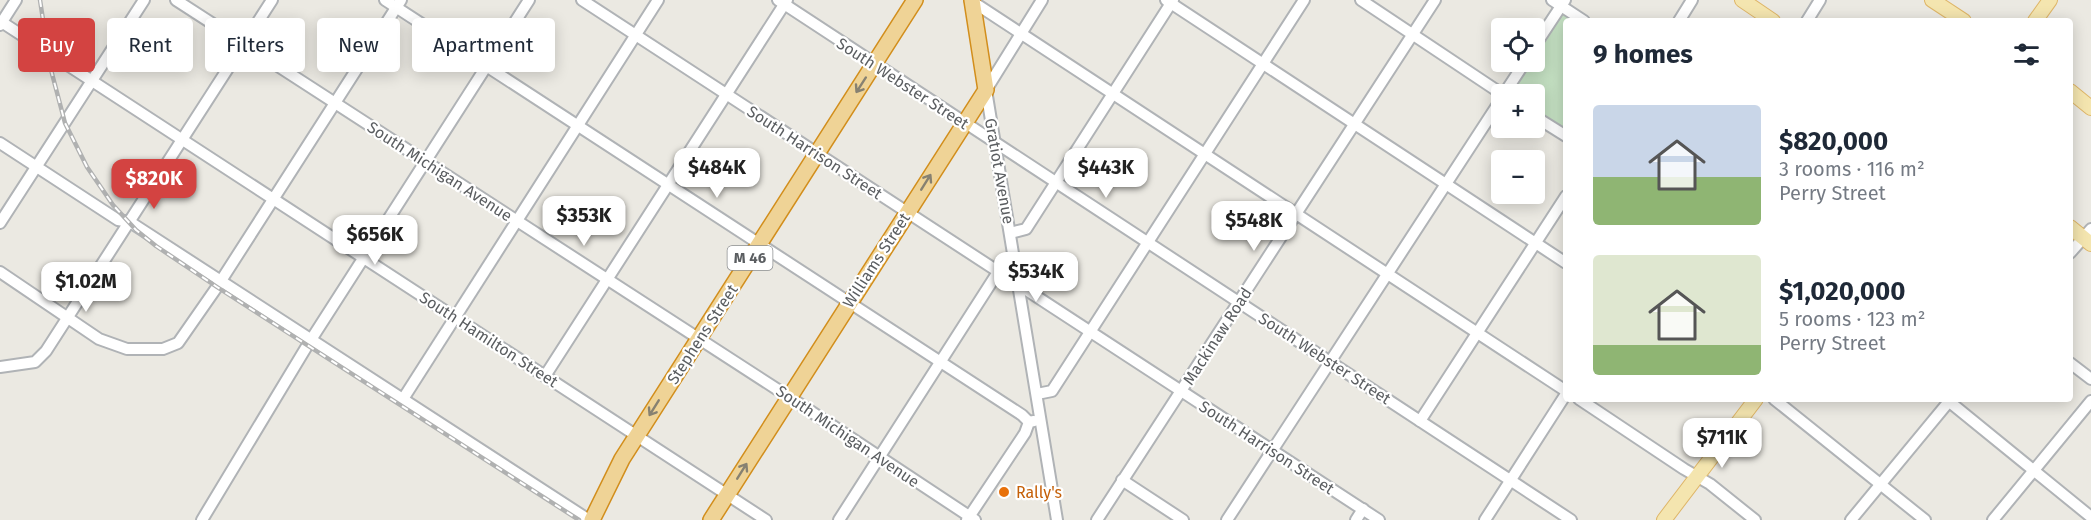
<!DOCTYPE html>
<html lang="en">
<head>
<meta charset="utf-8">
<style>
  :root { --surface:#fff; --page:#f6f6f7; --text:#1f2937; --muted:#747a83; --accent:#d34341 }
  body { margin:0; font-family:"Fira Sans",sans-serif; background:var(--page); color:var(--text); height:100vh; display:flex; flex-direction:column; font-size:22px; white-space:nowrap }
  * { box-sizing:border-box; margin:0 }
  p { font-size:20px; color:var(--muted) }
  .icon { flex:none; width:33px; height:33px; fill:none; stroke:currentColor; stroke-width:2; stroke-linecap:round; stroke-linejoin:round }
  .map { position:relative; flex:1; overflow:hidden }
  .side { position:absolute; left:1563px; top:18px; width:510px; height:384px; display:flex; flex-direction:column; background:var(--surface); border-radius:6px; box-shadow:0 3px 15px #0003 }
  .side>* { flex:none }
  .banner { position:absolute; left:18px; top:18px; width:570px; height:54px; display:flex; gap:12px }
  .fabs { position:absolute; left:1491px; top:18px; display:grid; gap:12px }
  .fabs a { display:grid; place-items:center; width:54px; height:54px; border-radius:6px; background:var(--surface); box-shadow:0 3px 15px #0003; font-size:30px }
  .price { position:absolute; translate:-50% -51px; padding:0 14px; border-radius:12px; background:#fff; color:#222; font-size:20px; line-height:39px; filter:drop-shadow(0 2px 3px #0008) }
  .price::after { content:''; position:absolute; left:50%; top:36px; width:18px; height:14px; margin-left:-9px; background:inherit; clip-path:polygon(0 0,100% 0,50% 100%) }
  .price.active { background:var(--accent); color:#fff }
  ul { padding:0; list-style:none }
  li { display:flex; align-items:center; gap:18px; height:150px; padding:0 30px }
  li span { display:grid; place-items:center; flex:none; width:168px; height:120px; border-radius:6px; color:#555 }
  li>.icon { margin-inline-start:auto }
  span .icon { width:72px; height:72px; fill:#fffc; stroke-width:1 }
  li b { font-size:26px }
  h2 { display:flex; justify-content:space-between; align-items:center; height:72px; padding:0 30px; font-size:26px }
  .pill { padding:0 21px; border-radius:6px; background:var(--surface); box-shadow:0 3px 15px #0003; font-size:21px; line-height:54px }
  .pill.active { background:var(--accent); color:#fff }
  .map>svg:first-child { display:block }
  .green { fill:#c4e0c2 }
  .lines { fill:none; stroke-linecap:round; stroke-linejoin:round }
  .minor-casing { stroke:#b0b3b6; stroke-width:14 }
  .major-casing { stroke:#dfb668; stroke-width:16 }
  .highway-casing { stroke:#d28e1c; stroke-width:18 }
  .minor { stroke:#fff; stroke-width:10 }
  .major { stroke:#f4e5af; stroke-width:14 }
  .highway { stroke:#efd396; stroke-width:15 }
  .rail-casing { stroke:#b0b1b1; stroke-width:4.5 }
  .rail { stroke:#fff; stroke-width:2; stroke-dasharray:7; stroke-linecap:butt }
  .oneway { stroke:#878171 }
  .food-dot { fill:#e8710a; stroke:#fff; stroke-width:2 }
  .labels { text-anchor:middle; stroke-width:4.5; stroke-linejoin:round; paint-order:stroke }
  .shield { fill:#fff; stroke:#8c8e90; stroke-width:1.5 }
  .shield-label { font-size:15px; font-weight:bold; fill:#5b5e61 }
  .street-label { font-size:16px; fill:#5b5e61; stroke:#fff }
  .food-label { font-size:16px; fill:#c56008; stroke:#fff; text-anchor:start }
</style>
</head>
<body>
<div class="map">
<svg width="2091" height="520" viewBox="0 0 2091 520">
  <rect width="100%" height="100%" fill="#ebe9e2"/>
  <!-- green -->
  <path class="green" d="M 1563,13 L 1575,21 L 1566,21 L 1566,131 L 1535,110 L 1534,94 L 1510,94 L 1532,62 L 1534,62 L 1535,57 Z"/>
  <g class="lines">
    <defs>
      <g id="minor">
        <path d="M 176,0 L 789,397 L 975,520"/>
        <path d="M 385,0 L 1022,415 L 1029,422"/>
        <path d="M 582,0 L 1379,520"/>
        <path d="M 778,0 L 1571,520"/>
        <path d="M 970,0 L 1566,391"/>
        <path d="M 1042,0 L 986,90 L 1057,520"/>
        <path d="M 1166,0 L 1566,263"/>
        <path d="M 1361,0 L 1502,94"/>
        <path d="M 1552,0 L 1584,21"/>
        <path d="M 0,21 L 766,520"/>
        <path d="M 1679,21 L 1692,0"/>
        <path d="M 1807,21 L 1820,0"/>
        <path d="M 0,25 L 16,0"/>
        <path d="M 1534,47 L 1565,0"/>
        <path d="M 1504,94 L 1525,62"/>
        <path d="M 1534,116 L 1566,136"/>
        <path d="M 0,143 L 118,220 L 130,222 L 589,520"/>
        <path d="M 0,223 L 144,0"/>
        <path d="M 1010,233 L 1026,229 L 1173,0"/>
        <path d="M 2070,253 L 2091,229"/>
        <path d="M 0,272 L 99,339 L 127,349 L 163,349 L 178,343 L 217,287 L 401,0"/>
        <path d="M 2070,363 L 2091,379"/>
        <path d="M 0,367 L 35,362 L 46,351 L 272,0"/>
        <path d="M 545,376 L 787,0"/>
        <path d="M 1037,394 L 1052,391 L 1304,0"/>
        <path d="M 403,399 L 658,0"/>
        <path d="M 1579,399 L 1684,469 L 1710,484 L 1755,520"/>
        <path d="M 1774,399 L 1925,520"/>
        <path d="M 1946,399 L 2091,517"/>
        <path d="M 1420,421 L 1566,196"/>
        <path d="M 1122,480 L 1183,520"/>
        <path d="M 202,520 L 307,346 L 529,0"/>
        <path d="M 839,520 L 998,272"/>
        <path d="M 967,520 L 1025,433 L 1029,422 L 1034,421"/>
        <path d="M 1097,520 L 1435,0"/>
        <path d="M 1227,520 L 1502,98"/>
        <path d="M 1356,520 L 1363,509"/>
        <path d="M 1485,520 L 1566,394"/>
        <path d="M 1851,520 L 1951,399"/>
        <path d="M 1993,520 L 2091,401"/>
      </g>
      <g id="major">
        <path d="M 1742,0 L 1773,21"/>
        <path d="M 1932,0 L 1964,21"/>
        <path d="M 2035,21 L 2050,0"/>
        <path d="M 2070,91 L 2091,108"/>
        <path d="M 2070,227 L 2091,244"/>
        <path d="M 1664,520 L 1756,399"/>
      </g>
      <g id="highway">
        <path d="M 592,520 L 622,459 L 915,0"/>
        <path d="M 711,520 L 986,90 L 972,0"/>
      </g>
    </defs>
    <!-- minor casing -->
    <use href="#minor" class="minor-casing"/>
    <!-- major casing -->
    <use href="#major" class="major-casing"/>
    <!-- highway casing -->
    <use href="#highway" class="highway-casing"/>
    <!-- minor -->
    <use href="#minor" class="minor"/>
    <!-- major -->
    <use href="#major" class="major"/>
    <!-- highway -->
    <use href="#highway" class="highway"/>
    <defs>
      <path id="rail" d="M 40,0 L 50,66 L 65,123 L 87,167 L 113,205 L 136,230 L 156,246 L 217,287 L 579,520"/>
    </defs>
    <!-- rail casing -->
    <use href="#rail" class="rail-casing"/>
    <!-- rail -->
    <use href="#rail" class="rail"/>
  </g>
  <!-- one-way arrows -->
  <defs><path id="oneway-shaft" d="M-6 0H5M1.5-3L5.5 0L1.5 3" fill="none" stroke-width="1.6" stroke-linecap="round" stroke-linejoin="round" transform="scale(1.5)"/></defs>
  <g class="oneway">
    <use href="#oneway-shaft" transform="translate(861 85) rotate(123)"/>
    <use href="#oneway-shaft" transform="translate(926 182) rotate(-58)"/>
    <use href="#oneway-shaft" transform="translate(654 408) rotate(122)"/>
    <use href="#oneway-shaft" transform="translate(742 471) rotate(-58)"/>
  </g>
  <!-- markers -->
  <circle class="food-dot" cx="1004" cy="492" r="6"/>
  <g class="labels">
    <!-- shield labels -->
    <rect class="shield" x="727.5" y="246" width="45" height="24" rx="4.5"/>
    <g class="shield-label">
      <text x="750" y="263">M 46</text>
    </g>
    <!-- street labels -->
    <g class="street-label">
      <text transform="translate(903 83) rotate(33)" y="6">South Webster Street</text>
      <text transform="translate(815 152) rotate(33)" y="6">South Harrison Street</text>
      <text transform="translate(440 171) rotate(33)" y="6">South Michigan Avenue</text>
      <text transform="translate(1000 171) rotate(80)" y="6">Gratiot Avenue</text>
      <text transform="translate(876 260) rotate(-57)" y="6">Williams Street</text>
      <text transform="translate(702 334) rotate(-57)" y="6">Stephens Street</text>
      <text transform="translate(1217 336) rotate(-57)" y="6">Mackinaw Road</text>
      <text transform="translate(489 339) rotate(33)" y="6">South Hamilton Street</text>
      <text transform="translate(1325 358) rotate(33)" y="6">South Webster Street</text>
      <text transform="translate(848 436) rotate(34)" y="6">South Michigan Avenue</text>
      <text transform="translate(1267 447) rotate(33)" y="6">South Harrison Street</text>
    </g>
    <!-- food labels -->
    <g class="food-label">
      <text x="1016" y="498">Rally's</text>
    </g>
  </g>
</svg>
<div class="fabs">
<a><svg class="icon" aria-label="locate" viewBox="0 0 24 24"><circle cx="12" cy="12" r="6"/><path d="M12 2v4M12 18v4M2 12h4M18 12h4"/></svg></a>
<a>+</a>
<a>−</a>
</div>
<b class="price" style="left:717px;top:199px">$484K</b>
<b class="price" style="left:1106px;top:199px">$443K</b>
<b class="price active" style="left:154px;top:210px">$820K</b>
<b class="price" style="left:584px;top:247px">$353K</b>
<b class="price" style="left:1254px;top:252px">$548K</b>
<b class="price" style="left:375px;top:266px">$656K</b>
<b class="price" style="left:1036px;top:303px">$534K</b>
<b class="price" style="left:86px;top:313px">$1.02M</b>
<b class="price" style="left:1722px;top:469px">$711K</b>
<div class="banner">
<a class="pill active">Buy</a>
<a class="pill">Rent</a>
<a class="pill">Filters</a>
<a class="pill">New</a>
<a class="pill">Apartment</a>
</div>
<section class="side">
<h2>9 homes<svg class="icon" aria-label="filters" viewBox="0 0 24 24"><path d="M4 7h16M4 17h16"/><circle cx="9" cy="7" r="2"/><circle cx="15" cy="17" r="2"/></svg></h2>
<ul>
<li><span style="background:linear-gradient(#c9d6e8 60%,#8fb573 0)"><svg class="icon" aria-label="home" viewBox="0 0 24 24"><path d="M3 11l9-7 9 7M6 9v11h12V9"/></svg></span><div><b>$820,000</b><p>3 rooms · 116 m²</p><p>Perry Street</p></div></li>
<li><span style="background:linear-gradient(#dfe7d0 75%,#8fb573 0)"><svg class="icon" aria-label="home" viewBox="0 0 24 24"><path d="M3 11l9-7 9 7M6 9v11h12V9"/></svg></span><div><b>$1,020,000</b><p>5 rooms · 123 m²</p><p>Perry Street</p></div></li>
</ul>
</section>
</div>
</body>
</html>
